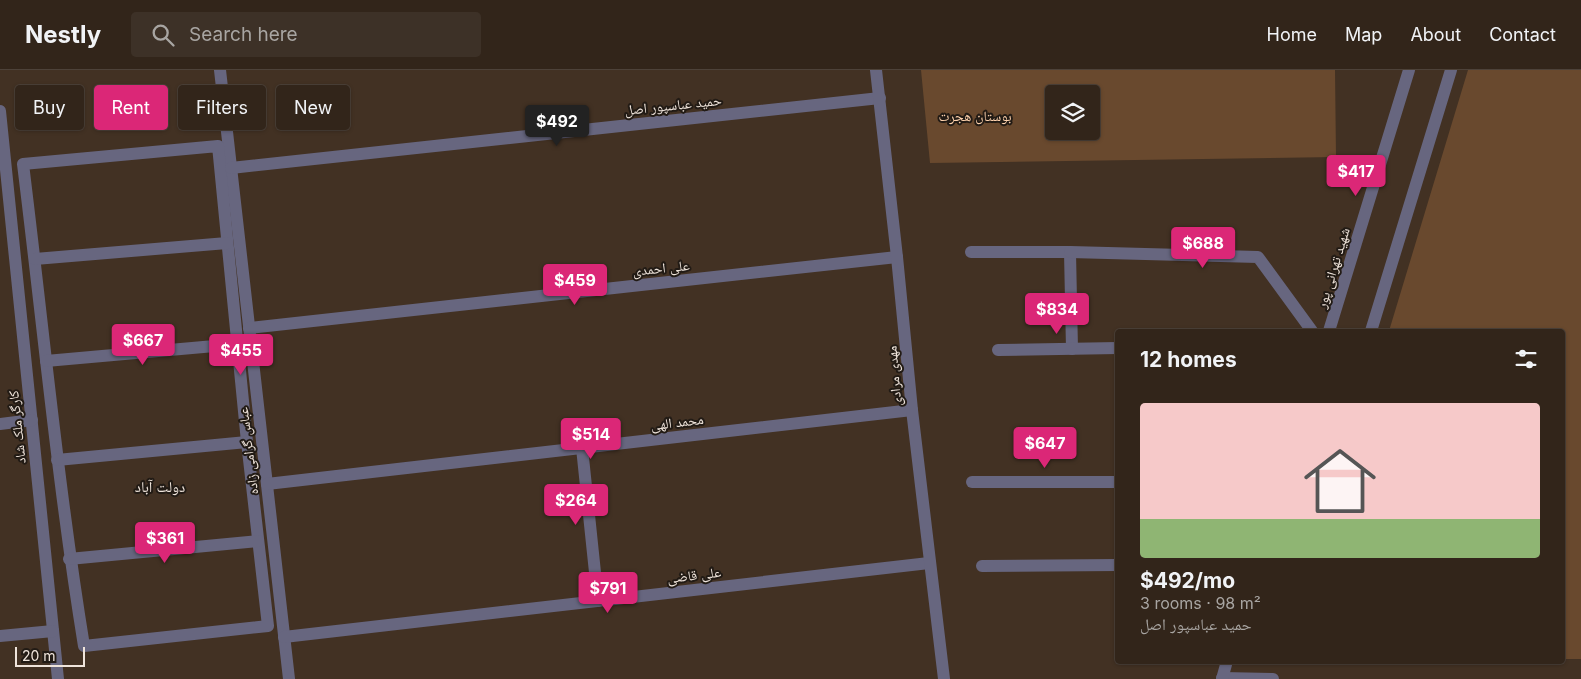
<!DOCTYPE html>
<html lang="en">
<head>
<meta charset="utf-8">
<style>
  :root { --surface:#32251a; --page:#3d3127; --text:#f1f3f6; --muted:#a8a5a2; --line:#4d4239; --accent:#db2777 }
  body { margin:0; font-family:Inter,"Noto Naskh Arabic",sans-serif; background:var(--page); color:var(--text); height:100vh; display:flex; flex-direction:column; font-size:19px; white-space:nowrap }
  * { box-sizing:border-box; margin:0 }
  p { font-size:16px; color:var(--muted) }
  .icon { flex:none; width:28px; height:28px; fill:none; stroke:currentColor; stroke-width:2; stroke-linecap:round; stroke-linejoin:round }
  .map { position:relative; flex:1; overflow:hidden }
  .details { position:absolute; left:1115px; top:259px; width:450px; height:335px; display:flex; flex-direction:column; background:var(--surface); border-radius:5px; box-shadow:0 1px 4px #0004,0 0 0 1px var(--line) }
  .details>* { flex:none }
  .banner { position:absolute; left:15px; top:15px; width:475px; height:45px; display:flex; gap:10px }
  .buttons { position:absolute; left:1045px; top:15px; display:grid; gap:10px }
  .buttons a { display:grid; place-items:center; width:55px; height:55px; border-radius:5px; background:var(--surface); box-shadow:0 1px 4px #0004,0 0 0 1px var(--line); font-size:25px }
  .scale { position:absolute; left:15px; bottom:12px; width:70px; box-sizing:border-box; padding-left:5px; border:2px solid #efe4db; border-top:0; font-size:14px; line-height:18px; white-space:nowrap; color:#efe4db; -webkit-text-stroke:4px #221b15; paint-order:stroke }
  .price { position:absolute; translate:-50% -42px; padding:0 11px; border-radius:5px; background:var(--accent); color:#fff; font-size:16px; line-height:32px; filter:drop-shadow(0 1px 2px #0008) }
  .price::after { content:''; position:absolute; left:50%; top:30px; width:15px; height:11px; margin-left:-8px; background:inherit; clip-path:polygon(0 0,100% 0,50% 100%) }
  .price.current { background:#222; color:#fff }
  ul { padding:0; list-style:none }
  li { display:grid; align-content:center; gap:10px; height:265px; padding:0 25px }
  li+li { border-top:1px solid var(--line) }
  li span { display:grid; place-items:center; height:155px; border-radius:5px; color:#555 }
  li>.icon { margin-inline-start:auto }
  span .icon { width:90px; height:90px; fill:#fffc; stroke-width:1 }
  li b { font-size:21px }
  h2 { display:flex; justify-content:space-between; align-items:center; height:60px; padding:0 25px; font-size:21px }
  .pill { padding:0 18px; border-radius:5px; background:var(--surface); box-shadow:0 1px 4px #0004,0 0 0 1px var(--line); font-size:18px; line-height:45px }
  .pill.current { background:var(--accent); color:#fff }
  header { display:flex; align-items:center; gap:30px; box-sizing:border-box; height:70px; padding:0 25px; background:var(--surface); border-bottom:1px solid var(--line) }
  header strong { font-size:24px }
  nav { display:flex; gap:28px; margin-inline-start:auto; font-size:18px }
  .search { width:350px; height:45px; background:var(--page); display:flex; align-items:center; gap:12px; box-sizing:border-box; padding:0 18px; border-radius:5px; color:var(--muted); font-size:19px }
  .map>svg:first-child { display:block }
  .green { fill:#69492e; fill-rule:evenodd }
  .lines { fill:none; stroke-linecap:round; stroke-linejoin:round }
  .minor { stroke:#67667f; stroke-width:12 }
  .tertiary { stroke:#67667f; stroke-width:12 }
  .labels { text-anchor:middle; stroke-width:4; stroke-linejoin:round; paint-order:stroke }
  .street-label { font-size:14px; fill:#efe4db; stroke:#221b15 }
  .park-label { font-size:14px; fill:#ffd3ae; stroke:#221b15 }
  .neighbourhood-label { font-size:15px; fill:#efe4db; stroke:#221b15 }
</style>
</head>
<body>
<header>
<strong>Nestly</strong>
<div class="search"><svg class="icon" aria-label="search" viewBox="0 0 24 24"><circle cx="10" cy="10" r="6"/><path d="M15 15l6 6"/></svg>Search here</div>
<nav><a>Home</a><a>Map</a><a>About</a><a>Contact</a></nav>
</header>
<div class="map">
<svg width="1581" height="609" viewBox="0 0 1581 609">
  <rect width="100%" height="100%" fill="#423123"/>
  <!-- green -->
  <g class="green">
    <path d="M 921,0 L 1335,0 L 1336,87 L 930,93 ZM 1054,24 L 1091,24 L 1091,61 L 1054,61 Z"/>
    <path d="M 1468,0 L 1581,0 L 1581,589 L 1563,589 L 1562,261 L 1389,261 Z"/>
  </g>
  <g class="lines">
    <!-- minor -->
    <g class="minor">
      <path d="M 220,0 L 289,609"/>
      <path d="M 0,41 L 58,609"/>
      <path d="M 218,76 L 247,372 L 268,556 L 84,576 C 58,416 43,255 23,94 Z"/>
      <path d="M 231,98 L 880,28"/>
      <path d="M 971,182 L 1070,182 L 1072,279"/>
      <path d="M 1070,182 L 1258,187 L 1312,261"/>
      <path d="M 35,189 L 227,173"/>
      <path d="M 249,258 L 897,187"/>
      <path d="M 1371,261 L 1451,0"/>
      <path d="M 998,280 L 1118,278"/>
      <path d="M 46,291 L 237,274"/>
      <path d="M 0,354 L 32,350"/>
      <path d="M 582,378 L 598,531"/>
      <path d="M 57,390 L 247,372"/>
      <path d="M 972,412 L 1118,412"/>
      <path d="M 267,414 L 912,340"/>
      <path d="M 69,489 L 258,471"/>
      <path d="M 982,496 L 1118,495"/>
      <path d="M 0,566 L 53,561"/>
      <path d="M 284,567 L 929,493"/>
    </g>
    <!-- tertiary -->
    <g class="tertiary">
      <path d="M 876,0 L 897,187 L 912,340 L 944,609"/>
      <path d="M 1329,261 L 1409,0"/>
      <path d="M 1222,608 L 1273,609"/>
      <path d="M 1222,609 L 1227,591"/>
    </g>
  </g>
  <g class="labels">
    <!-- street labels -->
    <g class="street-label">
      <text transform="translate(673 35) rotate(-6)" y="5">حمید عباسپور اصل</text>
      <text transform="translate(661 198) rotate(-6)" y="5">علی احمدی</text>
      <text transform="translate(1333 198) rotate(-73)" y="5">شهید تهرانی پور</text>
      <text transform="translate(894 306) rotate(-95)" y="5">مهدی مرادی</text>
      <text transform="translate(677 352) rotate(-7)" y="5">محمد الهی</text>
      <text transform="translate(17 357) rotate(-96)" y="5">کارگر ملک شاد</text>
      <text transform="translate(248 381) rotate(-97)" y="5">عباس گرامی زاده</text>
      <text transform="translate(694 505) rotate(-7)" y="5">علی قاضی</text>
    </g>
    <!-- park labels -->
    <g class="park-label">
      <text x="975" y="51">بوستان هجرت</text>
    </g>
    <!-- neighbourhood labels -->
    <g class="neighbourhood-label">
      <text x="160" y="422">دولت آباد</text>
    </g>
  </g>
</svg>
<div class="buttons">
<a><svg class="icon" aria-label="layers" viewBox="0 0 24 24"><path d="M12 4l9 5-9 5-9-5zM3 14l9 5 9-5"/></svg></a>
</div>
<div class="scale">20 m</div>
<b class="price current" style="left:557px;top:77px">$492</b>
<b class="price" style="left:1356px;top:127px">$417</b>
<b class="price" style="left:1203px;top:199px">$688</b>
<b class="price" style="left:575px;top:236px">$459</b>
<b class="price" style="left:1057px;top:265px">$834</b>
<b class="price" style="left:143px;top:296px">$667</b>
<b class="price" style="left:241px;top:306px">$455</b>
<b class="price" style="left:591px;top:390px">$514</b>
<b class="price" style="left:1045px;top:399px">$647</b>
<b class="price" style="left:576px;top:456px">$264</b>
<b class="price" style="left:165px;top:494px">$361</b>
<b class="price" style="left:608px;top:544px">$791</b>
<div class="banner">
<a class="pill">Buy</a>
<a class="pill current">Rent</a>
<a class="pill">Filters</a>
<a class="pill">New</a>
</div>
<section class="details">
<h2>12 homes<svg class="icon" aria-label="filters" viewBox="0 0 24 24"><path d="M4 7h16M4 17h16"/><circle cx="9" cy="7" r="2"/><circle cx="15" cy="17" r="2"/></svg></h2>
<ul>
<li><span style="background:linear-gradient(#f6c9c9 75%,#8fb573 0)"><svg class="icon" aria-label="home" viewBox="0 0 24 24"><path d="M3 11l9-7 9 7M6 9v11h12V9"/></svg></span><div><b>$492/mo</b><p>3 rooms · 98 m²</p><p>حمید عباسپور اصل</p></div></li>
</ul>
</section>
</div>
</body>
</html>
